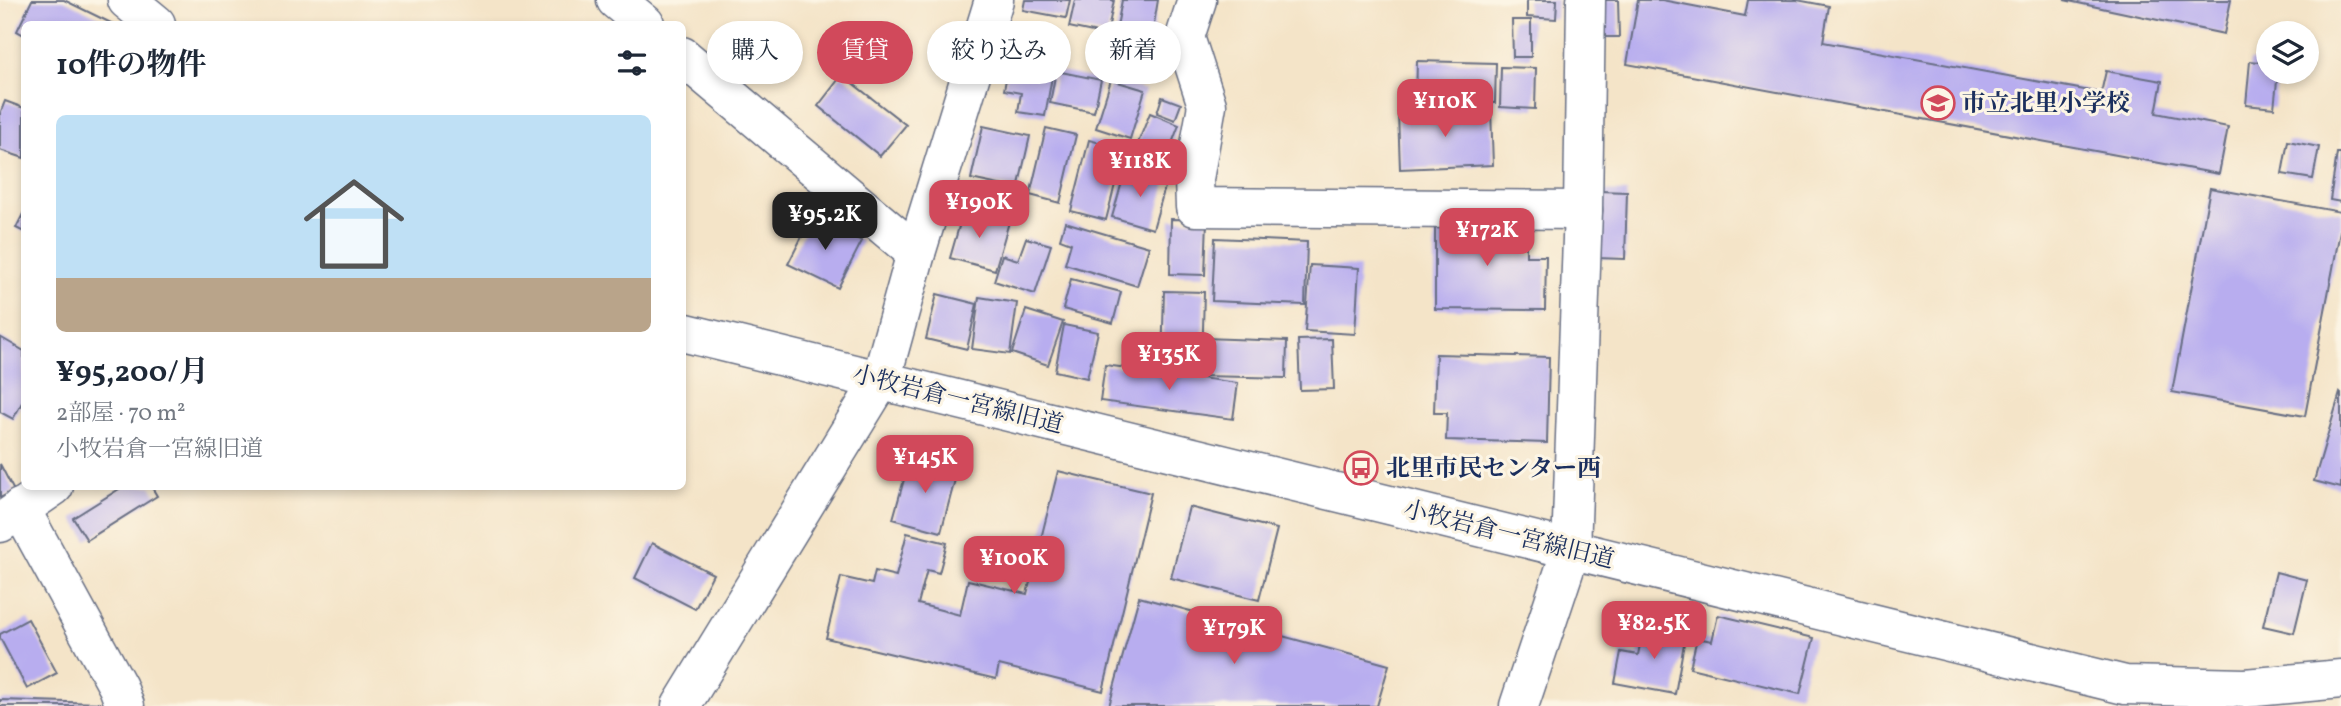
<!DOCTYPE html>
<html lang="ja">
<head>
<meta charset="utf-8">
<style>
  :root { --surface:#fff; --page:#f6f6f7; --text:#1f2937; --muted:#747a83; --accent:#d1495b }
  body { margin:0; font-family:Vollkorn,"Noto Serif JP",serif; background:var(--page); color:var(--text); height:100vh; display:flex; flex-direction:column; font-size:26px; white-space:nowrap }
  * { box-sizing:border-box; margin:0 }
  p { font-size:23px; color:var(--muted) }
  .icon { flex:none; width:38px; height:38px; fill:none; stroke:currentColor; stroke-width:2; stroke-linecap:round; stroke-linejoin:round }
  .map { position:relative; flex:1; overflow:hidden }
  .details { position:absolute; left:21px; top:21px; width:665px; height:469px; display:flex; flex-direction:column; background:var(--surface); border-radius:10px; box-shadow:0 4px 10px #0003 }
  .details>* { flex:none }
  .hud { position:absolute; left:707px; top:21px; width:665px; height:63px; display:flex; gap:14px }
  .fabs { position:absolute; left:2256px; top:21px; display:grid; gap:14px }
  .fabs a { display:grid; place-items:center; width:63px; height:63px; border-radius:50%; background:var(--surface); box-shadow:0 4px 10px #0003; font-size:35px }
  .price { position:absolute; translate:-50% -60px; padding:0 16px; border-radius:14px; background:var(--accent); color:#fff; font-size:23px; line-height:46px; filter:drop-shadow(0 2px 4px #0008) }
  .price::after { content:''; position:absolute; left:50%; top:42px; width:21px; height:16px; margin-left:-10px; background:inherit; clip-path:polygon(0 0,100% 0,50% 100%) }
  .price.active { background:#222; color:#fff }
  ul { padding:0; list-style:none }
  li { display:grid; align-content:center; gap:14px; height:371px; padding:0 35px }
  li span { display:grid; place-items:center; height:217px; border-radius:10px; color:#555 }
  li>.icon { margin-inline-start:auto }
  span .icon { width:126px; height:126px; fill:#fffc; stroke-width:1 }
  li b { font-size:30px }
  h2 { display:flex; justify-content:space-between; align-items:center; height:84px; padding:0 35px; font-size:30px }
  .pill { padding:0 24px; border-radius:32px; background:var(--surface); box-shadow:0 4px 10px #0003; font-size:24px; line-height:63px }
  .pill.active { background:var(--accent); color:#fff }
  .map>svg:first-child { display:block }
  .building { fill:#b8adef }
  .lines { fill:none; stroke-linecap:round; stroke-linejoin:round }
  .minor-casing { stroke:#676e83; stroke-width:41 }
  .tertiary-casing { stroke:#676e83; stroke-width:41 }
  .minor { stroke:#fff; stroke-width:38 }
  .tertiary { stroke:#fff; stroke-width:38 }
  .labels { text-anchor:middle; stroke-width:6; stroke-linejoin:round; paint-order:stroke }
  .poi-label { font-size:24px; font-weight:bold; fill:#1b2f5e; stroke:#fcf5e5; text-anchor:start }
  .street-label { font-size:24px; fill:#1b2f5e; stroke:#fcf5e5 }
</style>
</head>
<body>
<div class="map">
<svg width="2341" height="706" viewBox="0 0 2341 706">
  <rect width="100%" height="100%" fill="#fcf5e5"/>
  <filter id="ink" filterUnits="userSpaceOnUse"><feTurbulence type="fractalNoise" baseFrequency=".0143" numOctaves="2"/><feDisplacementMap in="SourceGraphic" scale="14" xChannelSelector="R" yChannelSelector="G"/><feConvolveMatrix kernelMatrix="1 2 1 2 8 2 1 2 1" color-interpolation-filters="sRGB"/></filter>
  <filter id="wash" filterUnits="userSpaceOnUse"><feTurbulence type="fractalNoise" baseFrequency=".00686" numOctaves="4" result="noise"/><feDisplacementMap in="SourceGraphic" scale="28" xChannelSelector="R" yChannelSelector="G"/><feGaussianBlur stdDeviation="1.57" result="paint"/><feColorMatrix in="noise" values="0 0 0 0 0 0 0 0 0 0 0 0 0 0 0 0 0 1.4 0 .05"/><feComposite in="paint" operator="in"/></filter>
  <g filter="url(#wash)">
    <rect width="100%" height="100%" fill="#f4e4c8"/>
    <g id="blocks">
      <!-- building -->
      <g class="building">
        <path d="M 32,0 L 64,0 L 113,24 L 24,24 L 24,35 L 17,31 Z"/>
        <path d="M 1025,0 L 1070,0 L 1066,18 L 1023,10 Z"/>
        <path d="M 1075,0 L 1114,0 L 1107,35 L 1069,27 Z"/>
        <path d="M 1122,0 L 1158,0 L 1149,54 L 1113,48 Z"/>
        <path d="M 1527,0 L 1557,0 L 1556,19 L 1527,17 Z"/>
        <path d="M 1603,0 L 1618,0 L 1619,37 L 1604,37 Z"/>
        <path d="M 1638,0 L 1662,0 L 1745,16 L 1748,0 L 1797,0 L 1829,6 L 1823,42 L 2101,93 L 2106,71 L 2162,81 L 2156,113 L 2228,127 L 2219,174 L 1627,64 Z"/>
        <path d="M 2064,0 L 2231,0 L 2224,34 Z"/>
        <path d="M 1512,20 L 1531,20 L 1531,57 L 1513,57 Z"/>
        <path d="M 1012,47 L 1056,54 L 1045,116 L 1018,112 L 1021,93 L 1004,90 Z"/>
        <path d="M 1417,61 L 1496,63 L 1495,103 L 1416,101 Z"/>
        <path d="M 2250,61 L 2268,63 L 2268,72 L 2278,72 L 2274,108 L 2246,105 Z"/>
        <path d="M 1501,67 L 1536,68 L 1535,109 L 1500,107 Z"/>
        <path d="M 1056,71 L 1101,80 L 1094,112 L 1050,103 Z"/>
        <path d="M 842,75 L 906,125 L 880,156 L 818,106 Z"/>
        <path d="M 1111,80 L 1145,90 L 1130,139 L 1096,128 Z"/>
        <path d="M 1162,97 L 1181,104 L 1175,120 L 1157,113 Z"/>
        <path d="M 5,101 L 24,108 L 24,158 L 0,150 L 0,114 Z"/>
        <path d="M 1491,110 L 1493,165 L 1400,169 L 1398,113 Z"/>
        <path d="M 1150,113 L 1179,125 L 1164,164 L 1134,153 Z"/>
        <path d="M 983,126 L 1030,136 L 1018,189 L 971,179 Z"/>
        <path d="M 1046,128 L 1076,135 L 1060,203 L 1030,195 Z"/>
        <path d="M 1089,140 L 1124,149 L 1106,220 L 1071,211 Z"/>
        <path d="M 2288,141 L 2319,147 L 2313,179 L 2282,174 Z"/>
        <path d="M 2337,153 L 2341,153 L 2341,202 L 2330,200 Z"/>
        <path d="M 1126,168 L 1167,180 L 1153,229 L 1112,217 Z"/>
        <path d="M 2210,188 L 2341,212 L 2341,226 L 2305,416 L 2172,392 Z"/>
        <path d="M 1599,191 L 1627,192 L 1625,259 L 1596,258 Z"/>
        <path d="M 964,209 L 1009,222 L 995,270 L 950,258 Z"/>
        <path d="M 24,212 L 24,232 L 16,228 Z"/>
        <path d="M 812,217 L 862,241 L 838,288 L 788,264 Z"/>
        <path d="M 1171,219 L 1207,220 L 1205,275 L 1170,274 Z"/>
        <path d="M 1065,222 L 1149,247 L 1137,286 L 1065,264 L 1071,243 L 1060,239 Z"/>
        <path d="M 1435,222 L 1526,223 L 1526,256 L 1546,256 L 1545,310 L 1435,309 Z"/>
        <path d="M 1026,238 L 1051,245 L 1035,294 L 994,281 L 1002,255 L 1018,260 Z"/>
        <path d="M 1215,238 L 1307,242 L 1305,305 L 1212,301 Z"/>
        <path d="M 1310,265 L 1359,268 L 1355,334 L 1305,331 Z"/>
        <path d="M 1071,279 L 1121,292 L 1113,323 L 1063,309 Z"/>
        <path d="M 1164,291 L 1204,292 L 1202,366 L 1162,364 Z"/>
        <path d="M 937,294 L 977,304 L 967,349 L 926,339 Z"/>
        <path d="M 979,297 L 1017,303 L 1010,354 L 972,349 Z"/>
        <path d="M 1026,310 L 1063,322 L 1048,365 L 1012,353 Z"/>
        <path d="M 1064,325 L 1098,332 L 1087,378 L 1055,371 Z"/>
        <path d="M 0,337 L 24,351 L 24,399 L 13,419 L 0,412 Z"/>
        <path d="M 1204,338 L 1287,341 L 1286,378 L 1203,376 Z"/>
        <path d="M 1332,339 L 1334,389 L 1300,390 L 1298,340 Z"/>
        <path d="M 1436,354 L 1549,357 L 1547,443 L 1446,440 L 1447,413 L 1434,413 Z"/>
        <path d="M 1105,365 L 1238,383 L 1233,419 L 1100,401 Z"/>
        <path d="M 2340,393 L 2341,394 L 2341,488 L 2314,481 Z"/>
        <path d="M 910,458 L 957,472 L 941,532 L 893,519 Z"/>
        <path d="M 0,464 L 14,491 L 0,498 Z"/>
        <path d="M 1058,471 L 1151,493 L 1103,691 L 999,665 L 996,679 L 826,638 L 841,577 L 872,584 L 875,571 L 896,576 L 907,533 L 947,543 L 939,573 L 927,570 L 918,604 L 960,615 L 968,580 L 1027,594 Z"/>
        <path d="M 124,486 L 151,486 L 157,496 L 87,540 L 73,518 Z"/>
        <path d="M 1189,507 L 1277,529 L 1259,600 L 1171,578 Z"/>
        <path d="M 652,543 L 713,574 L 695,609 L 635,578 Z"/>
        <path d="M 2276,572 L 2307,580 L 2294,633 L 2263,626 Z"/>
        <path d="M 1139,597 L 1389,665 L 1377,706 L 1109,706 Z"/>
        <path d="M 1718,615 L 1814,638 L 1800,694 L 1690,668 L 1697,638 L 1712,641 Z"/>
        <path d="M 28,619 L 57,673 L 27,689 L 0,638 L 0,634 Z"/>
        <path d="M 1644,624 L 1686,632 L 1675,694 L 1615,683 L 1621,652 L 1638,655 Z"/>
        <path d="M 0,700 L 100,703 L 100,706 L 0,706 Z"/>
      </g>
    </g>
  </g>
  <g filter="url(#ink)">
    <use href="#blocks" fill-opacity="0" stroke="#676e83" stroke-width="2"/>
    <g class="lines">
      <defs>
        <g id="minor">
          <path d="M 127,0 L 156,24"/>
          <path d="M 616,0 L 645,24"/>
          <path d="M 1197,0 L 1185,37 L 1207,105 L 1194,179 L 1195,207 L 1583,210"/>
          <path d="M 682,56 L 916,253"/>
          <path d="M 20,508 L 118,687 L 125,706"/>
          <path d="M 681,706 L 881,380 L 916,253 L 994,0"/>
          <path d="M 1519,706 L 1571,550 L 1583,210 L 1586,0"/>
        </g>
        <g id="tertiary">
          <path d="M 682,332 L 2125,685 L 2245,688 L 2341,679"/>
          <path d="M 0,523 L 54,486"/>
        </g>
      </defs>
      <!-- minor casing -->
      <use href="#minor" class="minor-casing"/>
      <!-- tertiary casing -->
      <use href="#tertiary" class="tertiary-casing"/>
      <!-- minor -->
      <use href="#minor" class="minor"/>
      <!-- tertiary -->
      <use href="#tertiary" class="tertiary"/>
    </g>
  </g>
  <!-- icons -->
  <defs>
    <symbol id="school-ring" viewBox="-11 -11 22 22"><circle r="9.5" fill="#fcf5e5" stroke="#d1495b" stroke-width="1.5"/><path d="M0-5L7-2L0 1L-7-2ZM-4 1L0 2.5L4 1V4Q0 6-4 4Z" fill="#d1495b"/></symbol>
    <symbol id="bus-ring" viewBox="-11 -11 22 22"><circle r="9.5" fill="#fcf5e5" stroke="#d1495b" stroke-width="1.5"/><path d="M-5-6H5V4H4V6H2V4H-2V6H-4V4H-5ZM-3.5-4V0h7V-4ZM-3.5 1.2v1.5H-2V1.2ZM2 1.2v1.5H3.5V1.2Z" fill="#d1495b"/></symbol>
  </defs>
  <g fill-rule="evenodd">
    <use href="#school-ring" x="1919" y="84" width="38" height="38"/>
    <use href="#bus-ring" x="1342" y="449" width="38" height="38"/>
  </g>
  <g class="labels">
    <!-- poi labels -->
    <g class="poi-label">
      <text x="1962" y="111">市立北里小学校</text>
      <text x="1386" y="476">北里市民センター西</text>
    </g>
    <!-- street labels -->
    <g class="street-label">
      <text transform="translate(958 399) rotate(14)" y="8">小牧岩倉一宮線旧道</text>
      <text transform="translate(1509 534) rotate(14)" y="8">小牧岩倉一宮線旧道</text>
    </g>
  </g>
</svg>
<div class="fabs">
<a><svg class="icon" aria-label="layers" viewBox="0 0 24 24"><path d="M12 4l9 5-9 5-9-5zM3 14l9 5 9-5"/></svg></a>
</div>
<b class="price" style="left:1445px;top:139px">¥110K</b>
<b class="price" style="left:1140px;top:199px">¥118K</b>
<b class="price" style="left:979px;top:240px">¥190K</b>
<b class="price active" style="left:825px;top:252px">¥95.2K</b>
<b class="price" style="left:1487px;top:268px">¥172K</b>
<b class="price" style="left:1169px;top:392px">¥135K</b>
<b class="price" style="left:925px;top:495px">¥145K</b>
<b class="price" style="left:1014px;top:596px">¥100K</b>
<b class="price" style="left:1654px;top:661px">¥82.5K</b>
<b class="price" style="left:1234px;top:666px">¥179K</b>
<div class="hud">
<a class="pill">購入</a>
<a class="pill active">賃貸</a>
<a class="pill">絞り込み</a>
<a class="pill">新着</a>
</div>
<section class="details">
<h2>10件の物件<svg class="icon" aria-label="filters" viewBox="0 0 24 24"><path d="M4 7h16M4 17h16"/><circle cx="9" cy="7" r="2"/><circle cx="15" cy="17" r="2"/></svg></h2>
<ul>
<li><span style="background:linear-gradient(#bfe0f5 75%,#b9a48a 0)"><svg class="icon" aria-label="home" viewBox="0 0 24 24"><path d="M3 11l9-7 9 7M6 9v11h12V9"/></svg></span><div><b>¥95,200/月</b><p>2部屋 · 70 m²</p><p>小牧岩倉一宮線旧道</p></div></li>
</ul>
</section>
</div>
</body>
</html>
